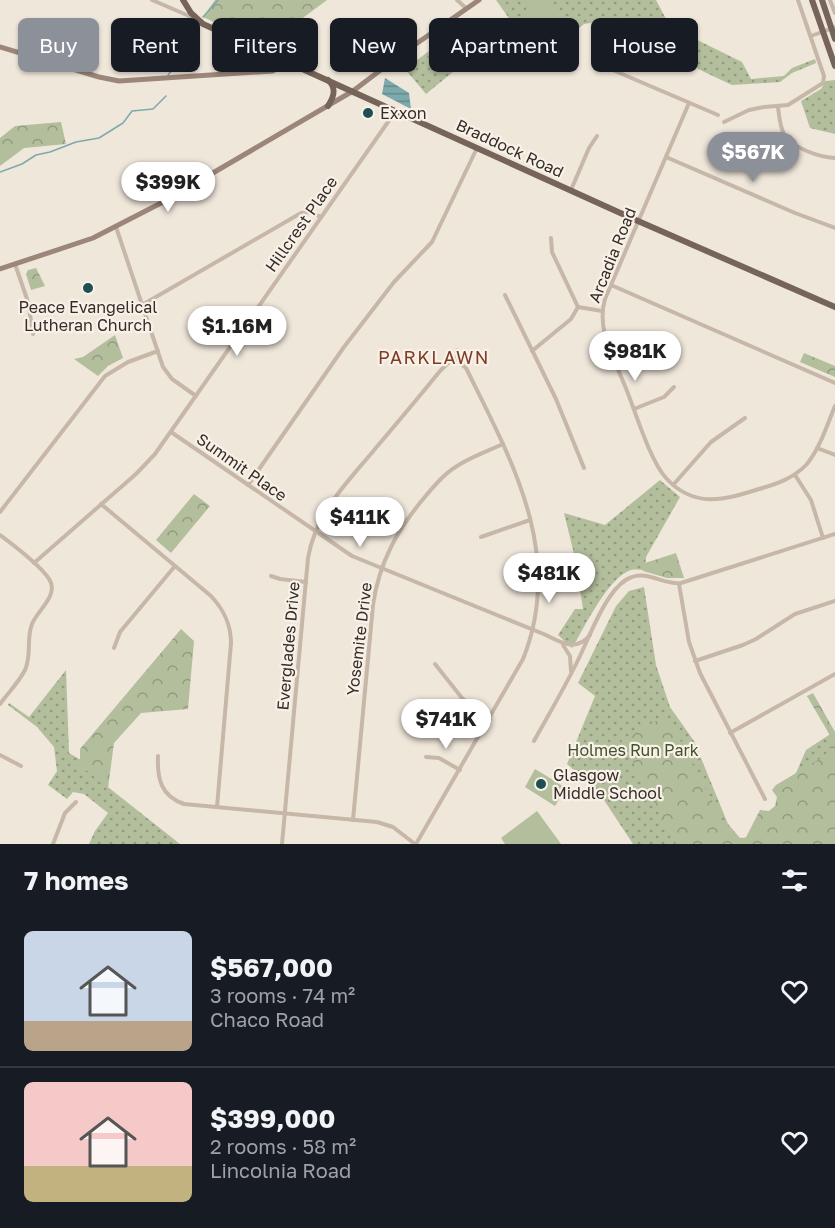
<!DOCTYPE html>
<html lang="en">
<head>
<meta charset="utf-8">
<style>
  :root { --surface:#171b24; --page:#20242c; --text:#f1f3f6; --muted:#9ea1a6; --line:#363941; --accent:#8c9099 }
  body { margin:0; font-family:"Golos Text",sans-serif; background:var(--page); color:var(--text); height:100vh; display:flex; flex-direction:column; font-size:22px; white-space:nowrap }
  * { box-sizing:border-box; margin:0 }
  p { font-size:20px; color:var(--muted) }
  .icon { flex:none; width:33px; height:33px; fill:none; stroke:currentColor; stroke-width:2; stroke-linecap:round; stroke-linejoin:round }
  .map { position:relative; height:844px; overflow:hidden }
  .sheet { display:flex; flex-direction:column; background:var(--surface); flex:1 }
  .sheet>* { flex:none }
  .hud { position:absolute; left:18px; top:18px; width:800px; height:54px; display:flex; gap:12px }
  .price { position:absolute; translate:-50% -51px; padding:0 14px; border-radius:21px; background:#fff; color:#222; font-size:20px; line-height:39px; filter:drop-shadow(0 2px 3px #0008) }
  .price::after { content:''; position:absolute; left:50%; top:36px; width:18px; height:14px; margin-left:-9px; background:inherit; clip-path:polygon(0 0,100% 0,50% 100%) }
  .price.active { background:var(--accent); color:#fff }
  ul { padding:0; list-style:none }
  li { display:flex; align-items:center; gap:18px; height:150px; padding:0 24px }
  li+li { border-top:2px solid var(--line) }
  li span { display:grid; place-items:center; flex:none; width:168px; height:120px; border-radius:9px; color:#555 }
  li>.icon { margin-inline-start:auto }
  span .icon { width:72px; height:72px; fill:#fffc; stroke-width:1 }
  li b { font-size:26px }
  h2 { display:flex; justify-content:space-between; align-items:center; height:72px; padding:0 24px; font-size:26px }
  .chip { padding:0 21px; border-radius:9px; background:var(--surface); box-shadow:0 2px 4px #0004; font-size:21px; line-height:54px }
  .chip.active { background:var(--accent); color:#fff }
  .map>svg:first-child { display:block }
  .green { fill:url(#green-dots) }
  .forest { fill:url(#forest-crowns) }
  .pitch { fill:#b2be9c }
  .water { fill:url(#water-rules) }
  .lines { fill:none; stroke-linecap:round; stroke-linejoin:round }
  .stream { stroke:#7ca9ab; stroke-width:1.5 }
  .street { stroke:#c7b7a8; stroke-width:4 }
  .secondary { stroke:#9b8679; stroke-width:5 }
  .primary { stroke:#76645a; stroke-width:6 }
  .poi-dot { fill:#204f53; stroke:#f8f1e7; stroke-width:2 }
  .labels { text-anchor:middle; stroke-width:4.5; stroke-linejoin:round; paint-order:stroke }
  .poi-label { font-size:16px; fill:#352c28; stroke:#f8f1e7; text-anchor:start }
  .street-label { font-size:16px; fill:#352c28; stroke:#f8f1e7 }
  .park-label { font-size:16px; fill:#43512d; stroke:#f8f1e7 }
  .neighbourhood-label { font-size:18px; letter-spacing:1.5px; fill:#7f3c26; stroke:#f8f1e7 }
</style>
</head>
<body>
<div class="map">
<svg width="835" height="844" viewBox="0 0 835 844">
  <defs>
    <pattern id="green-dots" width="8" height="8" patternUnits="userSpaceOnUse" patternTransform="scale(1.5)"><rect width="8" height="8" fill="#b2be9c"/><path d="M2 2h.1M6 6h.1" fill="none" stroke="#929b7f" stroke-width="1.8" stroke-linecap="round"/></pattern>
    <pattern id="forest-crowns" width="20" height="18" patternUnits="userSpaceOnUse" patternTransform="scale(1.5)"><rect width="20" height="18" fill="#b2be9c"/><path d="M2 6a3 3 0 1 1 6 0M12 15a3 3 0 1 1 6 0" fill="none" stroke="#929b7f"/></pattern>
    <pattern id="water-rules" width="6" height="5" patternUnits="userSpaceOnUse" patternTransform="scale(1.5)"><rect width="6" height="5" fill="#7ca9ab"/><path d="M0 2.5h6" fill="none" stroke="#668a8b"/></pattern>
  </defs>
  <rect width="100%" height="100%" fill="#f0e7db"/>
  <!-- green -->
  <g class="green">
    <path d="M 496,0 L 656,0 L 665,17 L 677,30 L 742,62 L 751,79 L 784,76 L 792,68 L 815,59 L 816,63 L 792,73 L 780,82 L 732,85 L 607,26 L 604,21 L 584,24 L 537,59 L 535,56 L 528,67 L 520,63 L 526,51 L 535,55 Z"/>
    <path d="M 452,34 L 470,58 L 426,94 L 405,69 Z"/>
    <path d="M 835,80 L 835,134 L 810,128 L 801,101 L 821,89 L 826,81 Z"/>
    <path d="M 660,480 L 680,497 L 646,557 L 645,570 C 641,570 635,569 631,570 C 609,576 584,628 572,648 L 558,635 L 575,609 L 583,609 L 575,558 L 564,513 L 605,525 Z"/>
    <path d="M 644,587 L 656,665 L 670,707 L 694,741 L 728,824 L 740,838 L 752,837 L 790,787 L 806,750 L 835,731 L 835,844 L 633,844 L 598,791 L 567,764 L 595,696 L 578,683 L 616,606 L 629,591 Z"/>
    <path d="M 66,670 L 69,753 L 81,760 L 80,765 L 180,844 L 89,844 L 95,831 L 108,813 L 84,794 L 73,792 L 67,799 L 48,785 L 57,771 L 54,747 L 37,727 L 8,705 L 9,703 L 29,717 Z"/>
  </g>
  <!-- forest -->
  <g class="forest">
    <path d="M 215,0 L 327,0 L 265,46 L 203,17 Z"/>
    <path d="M 61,122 L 66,144 L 24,148 L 0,166 L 0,138 L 15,126 Z"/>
    <path d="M 36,268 L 45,286 L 31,290 L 26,274 L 28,270 Z"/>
    <path d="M 115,335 L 123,358 L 108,366 L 98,376 L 74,359 L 83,357 Z"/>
    <path d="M 804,353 L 835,366 L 835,377 L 800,362 Z"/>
    <path d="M 194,494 L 210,506 L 171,553 L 156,540 Z"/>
    <path d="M 676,553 L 684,578 L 667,578 L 643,571 L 642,564 Z"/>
    <path d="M 181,629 L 194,641 L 188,709 L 141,713 L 114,743 L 108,788 L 80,765 L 80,749 Z"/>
    <path d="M 813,693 L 835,732 L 835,844 L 676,844 L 621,740 L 667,715 L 728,831 L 743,843 L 760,810 L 769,811 L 775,806 L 777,797 L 772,790 L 776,785 L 828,754 L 832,739 L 807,696 Z"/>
  </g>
  <!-- pitch -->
  <g class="pitch">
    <path d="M 531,0 L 548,0 L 572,22 L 572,26 L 540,58 C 525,42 517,19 531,0 Z"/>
    <path d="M 535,769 L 566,788 L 555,806 L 525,787 Z"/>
    <path d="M 537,811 L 561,844 L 505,844 L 501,838 Z"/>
  </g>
  <!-- water -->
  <path class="water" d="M 385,78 L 409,93 L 411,109 L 382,94 Z"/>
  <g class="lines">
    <!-- stream -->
    <g class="stream">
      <path d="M 203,17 L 218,0"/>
      <path d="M 168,75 C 177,66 175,63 182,55 L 181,40 L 184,33 L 189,33 L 196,25"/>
      <path d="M 0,172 L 22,164 L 36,155 L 50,152 L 76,142 L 99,138 L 123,123 L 132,111 L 153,109 L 166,96"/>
    </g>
    <!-- street -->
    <g class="street">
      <path d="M 152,0 L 196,19"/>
      <path d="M 457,0 L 466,8"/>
      <path d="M 830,0 L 835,13"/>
      <path d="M 811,36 L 835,27"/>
      <path d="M 601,65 L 718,115"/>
      <path d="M 689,103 L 605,299 C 596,330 614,358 625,386 C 635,410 650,461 666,478 C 694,509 725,500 759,489 C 777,484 794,478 807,464 C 820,448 827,425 835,406"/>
      <path d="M 778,107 C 779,115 780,127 784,134 C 794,149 819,157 835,158"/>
      <path d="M 724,122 L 749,110 L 764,107 L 788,105 L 823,83 L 824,76 L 798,0"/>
      <path d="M 666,157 L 795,213 L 835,228"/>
      <path d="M 571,190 L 589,148 L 597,136"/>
      <path d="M 116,227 L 163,367 L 172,379 L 196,396"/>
      <path d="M 551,238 L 552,252 L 578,307"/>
      <path d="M 15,264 L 28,302 L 33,334"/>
      <path d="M 611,285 L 835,383"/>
      <path d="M 505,295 L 556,399 L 584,468"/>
      <path d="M 142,305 L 301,213 L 310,212 L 321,217"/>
      <path d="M 578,307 L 602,311"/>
      <path d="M 532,351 L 571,319 L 578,307"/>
      <path d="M 457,361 L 457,350"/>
      <path d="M 634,409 L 664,397 L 674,387"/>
      <path d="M 171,432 L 352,556 L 546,635 C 562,643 576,652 590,635"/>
      <path d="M 817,448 L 835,455"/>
      <path d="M 795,475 L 811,500 L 823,538"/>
      <path d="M 248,485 L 344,347 L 394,282 L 432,242 L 477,148"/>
      <path d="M 673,485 L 711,442 L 745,418"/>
      <path d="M 101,504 L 211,596 C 224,610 231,624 231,643 L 217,807"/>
      <path d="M 0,512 L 105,376 L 128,362 L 158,351"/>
      <path d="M 0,535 C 12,544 47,570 51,583 C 56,598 37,611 32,624 C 26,639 32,655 25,670 C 19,682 8,693 0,704"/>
      <path d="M 481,537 L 530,520"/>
      <path d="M 34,563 L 136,474 L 155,454 L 395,112"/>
      <path d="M 271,576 L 280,579 L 306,582"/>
      <path d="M 679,584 L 689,642 L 700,673 L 765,799"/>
      <path d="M 563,645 L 570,656 L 571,671"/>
      <path d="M 114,648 L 120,632 L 175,566"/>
      <path d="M 695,661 L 743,645 L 756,639 L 795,614 L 835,601"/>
      <path d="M 435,664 L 462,698 L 490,719"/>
      <path d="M 730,733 L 835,674"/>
      <path d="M 534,741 C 549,714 565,687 578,660 C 588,640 596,617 609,598 C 615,589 622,580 632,577 C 647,571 665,585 681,583 L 835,534"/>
      <path d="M 0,755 L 21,766"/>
      <path d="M 158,756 C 157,779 161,796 184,804 L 377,822 L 393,827 L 415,844"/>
      <path d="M 426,757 L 439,758 L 460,770"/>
      <path d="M 353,820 L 373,605 C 379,563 397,530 424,498 C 434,486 444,474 457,466 C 471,457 488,451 503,444"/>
      <path d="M 53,844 L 65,813 L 76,802"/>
      <path d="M 282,844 L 308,558 C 316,512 346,484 375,449 C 397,423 419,397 440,371 L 449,362 L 457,361"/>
      <path d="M 416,844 L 523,659 C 565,554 512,461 466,368 L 457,361"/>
    </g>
    <!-- secondary -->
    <g class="secondary">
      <path d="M 0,47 L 99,77 L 119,81 L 273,71 L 279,67 L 283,59"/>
      <path d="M 0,269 L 93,238 L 165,201 L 353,91 L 403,53 L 479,0"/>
    </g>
    <!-- primary -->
    <g class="primary">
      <path d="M 183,0 L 191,13 L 203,24 L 638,221 L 835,307"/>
      <path d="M 812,0 L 835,66"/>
      <path d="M 822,0 L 835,39"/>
      <path d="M 328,80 C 337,88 334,97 328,106"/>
    </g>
  </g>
  <!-- markers -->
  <g class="poi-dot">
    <circle cx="368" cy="113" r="6"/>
    <circle cx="88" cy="288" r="6"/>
    <circle cx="541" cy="784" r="6"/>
  </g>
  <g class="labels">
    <!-- poi labels -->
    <g class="poi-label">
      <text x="380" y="119">Exxon</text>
      <text x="88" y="313" text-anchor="middle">Peace Evangelical<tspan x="88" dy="18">Lutheran Church</tspan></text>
      <text x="553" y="781">Glasgow<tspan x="553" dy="18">Middle School</tspan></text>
    </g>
    <!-- street labels -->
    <g class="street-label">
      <text transform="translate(510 148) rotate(25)" y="6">Braddock Road</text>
      <text transform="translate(301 224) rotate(-55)" y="6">Hillcrest Place</text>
      <text transform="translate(612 255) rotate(-68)" y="6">Arcadia Road</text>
      <text transform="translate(242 467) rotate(35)" y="6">Summit Place</text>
      <text transform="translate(359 639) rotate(-83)" y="6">Yosemite Drive</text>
      <text transform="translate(288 646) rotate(-85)" y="6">Everglades Drive</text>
    </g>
    <!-- park labels -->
    <g class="park-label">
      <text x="633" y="756">Holmes Run Park</text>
    </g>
    <!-- neighbourhood labels -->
    <g class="neighbourhood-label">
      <text x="434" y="364">PARKLAWN</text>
    </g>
  </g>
</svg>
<b class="price active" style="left:753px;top:183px">$567K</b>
<b class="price" style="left:168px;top:213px">$399K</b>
<b class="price" style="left:237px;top:357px">$1.16M</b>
<b class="price" style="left:635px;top:382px">$981K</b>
<b class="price" style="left:360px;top:548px">$411K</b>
<b class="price" style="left:549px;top:604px">$481K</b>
<b class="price" style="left:446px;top:750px">$741K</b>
<div class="hud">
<a class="chip active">Buy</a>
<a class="chip">Rent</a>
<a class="chip">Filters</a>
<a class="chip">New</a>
<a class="chip">Apartment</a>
<a class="chip">House</a>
</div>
</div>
<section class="sheet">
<h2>7 homes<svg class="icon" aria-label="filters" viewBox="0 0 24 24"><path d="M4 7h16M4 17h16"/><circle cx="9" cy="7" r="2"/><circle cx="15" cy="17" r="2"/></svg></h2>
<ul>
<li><span style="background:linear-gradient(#c9d6e8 75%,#b9a48a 0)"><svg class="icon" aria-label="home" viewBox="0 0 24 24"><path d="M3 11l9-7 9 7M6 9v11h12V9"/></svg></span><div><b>$567,000</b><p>3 rooms · 74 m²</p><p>Chaco Road</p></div><svg class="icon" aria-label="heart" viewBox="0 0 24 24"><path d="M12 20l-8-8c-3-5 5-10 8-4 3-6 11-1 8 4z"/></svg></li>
<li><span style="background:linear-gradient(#f6c9c9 70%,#c2b280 0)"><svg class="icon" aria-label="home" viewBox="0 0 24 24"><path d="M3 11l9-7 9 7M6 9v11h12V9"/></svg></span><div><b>$399,000</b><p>2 rooms · 58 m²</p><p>Lincolnia Road</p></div><svg class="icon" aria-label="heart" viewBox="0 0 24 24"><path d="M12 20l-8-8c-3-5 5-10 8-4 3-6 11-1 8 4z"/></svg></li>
</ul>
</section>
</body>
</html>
